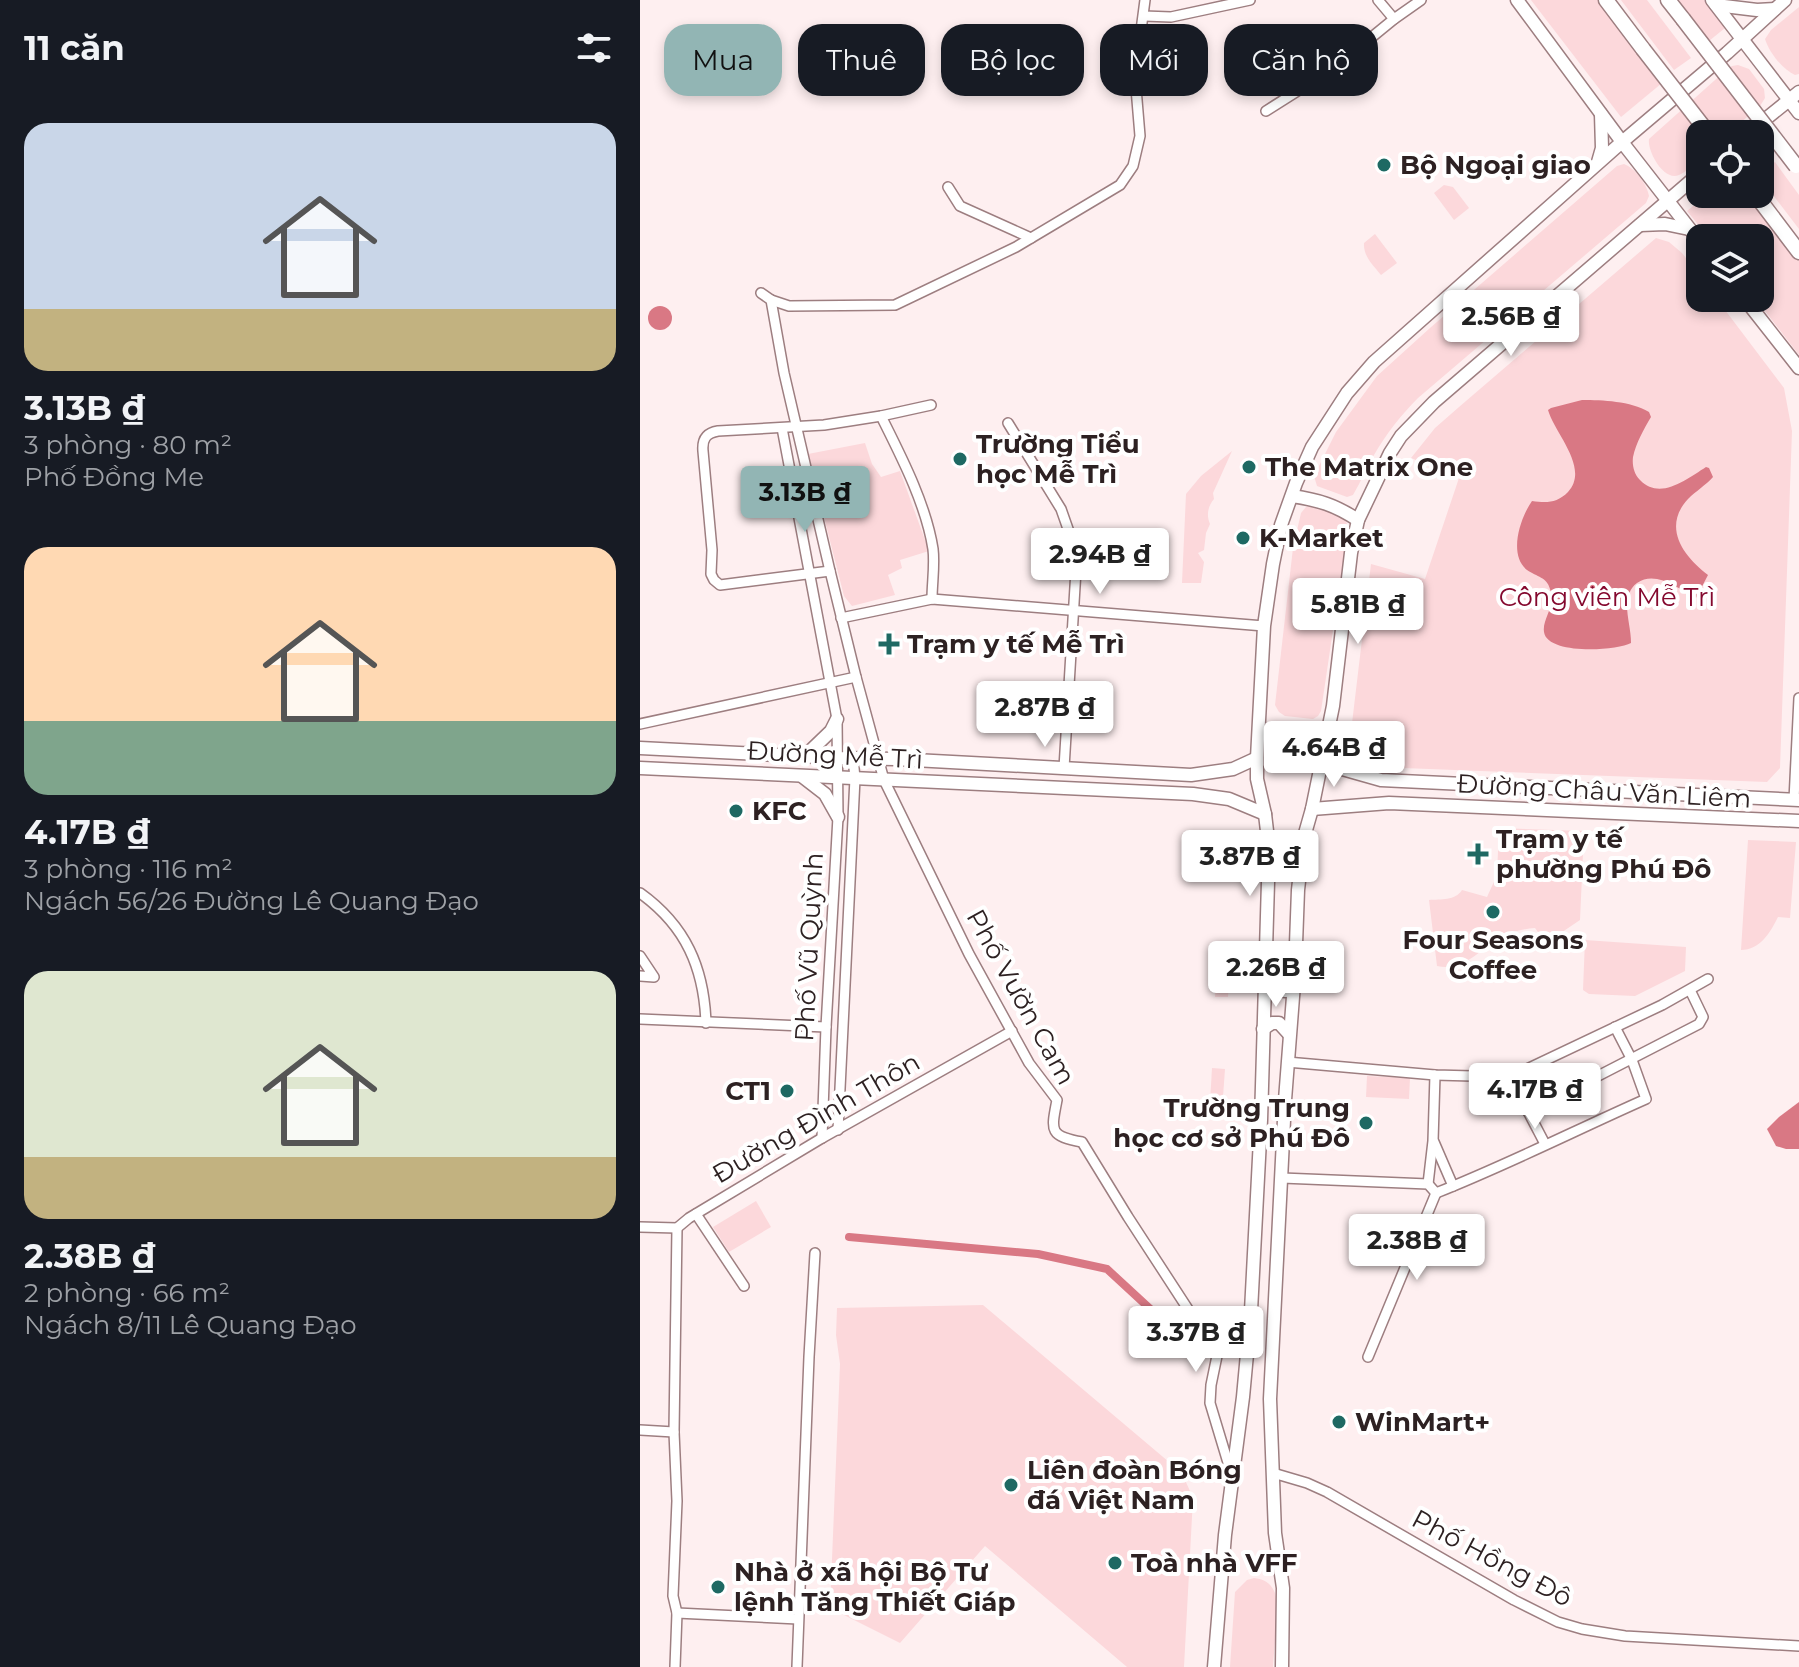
<!DOCTYPE html>
<html lang="vi">
<head>
<meta charset="utf-8">
<style>
  :root { --surface:#171b24; --page:#20242c; --text:#f1f3f6; --muted:#9ea1a6; --accent:#92b5b4 }
  body { margin:0; font-family:Montserrat,sans-serif; background:var(--page); color:var(--text); height:100vh; display:flex; flex-direction:column; font-size:30px; white-space:nowrap }
  * { box-sizing:border-box; margin:0 }
  p { font-size:26px; color:var(--muted) }
  .icon { flex:none; width:44px; height:44px; fill:none; stroke:currentColor; stroke-width:2; stroke-linecap:round; stroke-linejoin:round }
  .map { position:relative; flex:1; overflow:hidden }
  .panel { display:flex; flex-direction:column; background:var(--surface); width:640px }
  .panel>* { flex:none }
  .banner { position:absolute; left:24px; top:24px; width:760px; height:72px; display:flex; gap:16px }
  .controls { position:absolute; left:1046px; top:120px; display:grid; gap:16px }
  .controls a { display:grid; place-items:center; width:88px; height:88px; border-radius:16px; background:var(--surface); box-shadow:0 4px 12px #0003; font-size:40px }
  .price { position:absolute; translate:-50% -68px; padding:0 18px; border-radius:8px; background:#fff; color:#222; font-size:26px; line-height:52px; filter:drop-shadow(0 2px 4px #0008) }
  .price::after { content:''; position:absolute; left:50%; top:48px; width:24px; height:18px; margin-left:-12px; background:inherit; clip-path:polygon(0 0,100% 0,50% 100%) }
  .price.active { background:var(--accent); color:#111 }
  ul { padding:0; list-style:none }
  li { display:grid; align-content:center; gap:16px; height:424px; padding:0 24px }
  li span { display:grid; place-items:center; height:248px; border-radius:24px; color:#555 }
  li>.icon { margin-inline-start:auto }
  span .icon { width:144px; height:144px; fill:#fffc; stroke-width:1 }
  li b { font-size:34px }
  h2 { display:flex; justify-content:space-between; align-items:center; height:96px; padding:0 24px; font-size:34px }
  .chip { padding:0 28px; border-radius:24px; background:var(--surface); box-shadow:0 4px 12px #0003; font-size:28px; line-height:72px }
  .chip.active { background:var(--accent); color:#111 }
  main { display:flex; flex:1; min-height:0 }
  .map>svg:first-child { display:block }
  .green { fill:#fcd8db }
  .water { fill:#d97884 }
  .lines { fill:none; stroke-linecap:round; stroke-linejoin:round }
  .canal { stroke:#d97884; stroke-width:8 }
  .minor-casing { stroke:#9d7e80; stroke-width:12 }
  .major-casing { stroke:#9d7e80; stroke-width:15 }
  .highway-casing { stroke:#9d7e80; stroke-width:17 }
  .minor { stroke:#fff; stroke-width:9 }
  .major { stroke:#fff; stroke-width:12 }
  .highway { stroke:#fff; stroke-width:14 }
  .highway-bridge-casing { stroke:#9d7e80; stroke-width:17; stroke-linecap:butt }
  .highway-bridge { stroke:#fff; stroke-width:14 }
  .poi-dot { fill:#1e6963; stroke:#fff; stroke-width:3 }
  .labels { text-anchor:middle; stroke-width:8; stroke-linejoin:round; paint-order:stroke }
  .poi-label { font-size:26px; font-weight:bold; fill:#2d2122; stroke:#fff; text-anchor:start }
  .park-label { font-size:26px; fill:#84082e; stroke:#fff }
  .street-label { font-size:26px; fill:#2d2122; stroke:#fff }
</style>
</head>
<body>
<main>
<section class="panel">
<h2>11 căn<svg class="icon" aria-label="filters" viewBox="0 0 24 24"><path d="M4 7h16M4 17h16"/><circle cx="9" cy="7" r="2"/><circle cx="15" cy="17" r="2"/></svg></h2>
<ul>
<li><span style="background:linear-gradient(#c9d6e8 75%,#c2b280 0)"><svg class="icon" aria-label="home" viewBox="0 0 24 24"><path d="M3 11l9-7 9 7M6 9v11h12V9"/></svg></span><div><b>3.13B ₫</b><p>3 phòng · 80 m²</p><p>Phố Đồng Me</p></div></li>
<li><span style="background:linear-gradient(#ffd9b3 70%,#7fa58c 0)"><svg class="icon" aria-label="home" viewBox="0 0 24 24"><path d="M3 11l9-7 9 7M6 9v11h12V9"/></svg></span><div><b>4.17B ₫</b><p>3 phòng · 116 m²</p><p>Ngách 56/26 Đường Lê Quang Đạo</p></div></li>
<li><span style="background:linear-gradient(#dfe7d0 75%,#c2b280 0)"><svg class="icon" aria-label="home" viewBox="0 0 24 24"><path d="M3 11l9-7 9 7M6 9v11h12V9"/></svg></span><div><b>2.38B ₫</b><p>2 phòng · 66 m²</p><p>Ngách 8/11 Lê Quang Đạo</p></div></li>
</ul>
</section>
<div class="map">
<svg width="1159" height="1667" viewBox="0 0 1159 1667">
  <rect width="100%" height="100%" fill="#feeff0"/>
  <!-- green -->
  <g class="green">
    <path d="M 891,0 L 958,0 L 1022,83 L 981,117 Z"/>
    <path d="M 981,0 L 1007,0 L 1051,58 L 1034,70 Z"/>
    <path d="M 1030,0 L 1064,0 L 1085,28 L 1064,45 Z"/>
    <path d="M 1159,7 L 1159,74 L 1155,75 C 1142,69 1129,52 1125,39 L 1131,30 Z"/>
    <path d="M 1098,65 L 1109,69 L 1124,89 L 1125,98 L 1120,106 L 1087,134 L 1060,134 L 1060,158 C 1054,163 1047,172 1039,175 C 1024,182 1007,151 1009,139 L 1084,72 L 1092,66 Z"/>
    <path d="M 1135,162 L 1159,195 L 1159,229 L 1120,178 L 1120,175 Z"/>
    <path d="M 984,164 C 995,168 1007,184 1009,196 L 1006,203 L 778,398 C 761,415 746,434 734,455 C 726,468 721,482 713,495 L 707,497 L 677,486 L 674,476 L 696,432 L 737,376 L 790,328 L 977,166 Z"/>
    <path d="M 804,185 L 813,187 L 829,208 L 814,220 L 794,193 Z"/>
    <path d="M 1068,194 L 1114,194 L 1159,254 L 1159,355 L 1115,298 L 1120,298 L 1120,238 L 1069,238 L 1047,211 Z"/>
    <path d="M 735,234 L 757,263 L 741,275 C 733,265 723,256 724,243 Z"/>
    <path d="M 1016,238 L 1029,242 L 1042,253 L 1060,276 L 1060,298 L 1076,298 L 1144,388 L 1152,431 L 1140,768 L 1127,782 L 737,767 L 710,740 L 731,564 L 785,579 L 819,478 L 771,458 L 795,428 L 819,407 Z"/>
    <path d="M 225,443 L 232,464 L 241,477 L 260,471 L 289,551 L 260,560 L 262,568 L 248,575 L 255,595 L 212,606 L 204,596 L 168,454 Z"/>
    <path d="M 592,451 L 573,493 L 574,499 C 568,506 566,515 570,524 L 566,533 L 564,550 L 558,553 L 564,562 L 561,583 L 542,583 L 546,494 L 561,476 Z"/>
    <path d="M 671,505 L 699,515 L 706,520 L 708,529 L 681,711 L 678,716 L 673,719 L 645,716 L 639,712 L 635,705 L 653,548 L 661,513 L 666,507 Z"/>
    <path d="M 859,828 L 944,831 L 940,920 L 906,943 L 895,928 C 882,929 870,932 859,939 C 838,950 824,972 797,966 L 789,900 C 801,899 815,901 822,890 L 847,897 L 857,875 Z"/>
    <path d="M 1108,840 L 1156,842 L 1150,918 L 1138,917 C 1130,933 1120,950 1101,950 Z"/>
    <path d="M 945,940 L 1046,947 L 1045,971 L 995,996 L 949,994 L 943,990 Z"/>
    <path d="M 577,963 L 586,964 L 590,969 L 588,997 L 575,997 Z"/>
    <path d="M 572,1068 L 585,1069 L 583,1097 L 577,1102 L 570,1102 Z"/>
    <path d="M 727,1076 L 770,1078 L 769,1099 L 726,1097 Z"/>
    <path d="M 116,1201 L 131,1227 L 89,1252 L 73,1227 Z"/>
    <path d="M 343,1305 L 542,1473 L 553,1498 L 544,1667 L 487,1667 L 345,1546 L 260,1643 L 190,1608 L 200,1364 L 196,1335 L 197,1308 Z"/>
    <path d="M 614,1578 C 624,1579 631,1583 635,1593 C 639,1604 634,1652 633,1667 L 590,1667 L 595,1592 L 607,1580 Z"/>
  </g>
  <!-- water -->
  <g class="water">
    <circle cx="20" cy="318" r="12"/>
    <path d="M 942,400 C 963,400 990,401 1009,412 L 1011,417 C 1004,429 996,443 993,457 C 992,465 994,474 1000,480 C 1020,501 1047,479 1066,467 L 1069,468 L 1073,477 C 1066,485 1056,491 1048,499 C 1022,527 1043,556 1068,575 L 1056,598 C 1039,589 1016,570 997,583 C 990,588 987,597 987,605 C 987,618 991,630 991,643 C 976,651 907,655 904,632 C 902,619 916,607 910,589 C 907,577 897,577 887,570 C 868,555 880,518 892,501 C 907,503 917,503 928,492 C 950,468 915,434 908,410 L 911,408 Z"/>
    <path d="M 1159,1102 L 1159,1149 L 1146,1149 L 1136,1146 L 1127,1129 L 1139,1117 Z"/>
  </g>
  <g class="lines">
    <!-- canal -->
    <path class="canal" d="M 209,1237 L 398,1254 L 467,1269 L 532,1329"/>
    <defs>
      <g id="minor">
        <path d="M 738,0 L 754,19"/>
        <path d="M 504,16 L 531,17 L 610,0"/>
        <path d="M 626,111 L 694,68 L 754,19 L 781,0"/>
        <path d="M 308,187 L 320,206 L 391,238"/>
        <path d="M 121,293 L 131,300 L 144,373 L 190,571 L 216,677 L 244,780 L 329,954 L 389,1063 L 417,1100 C 411,1131 409,1136 442,1142 L 488,1217 L 570,1343 L 578,1351"/>
        <path d="M 131,300 L 149,306 L 255,305 L 376,247 L 480,185 L 493,166 L 500,136 L 495,76 L 505,0"/>
        <path d="M 241,416 C 261,456 286,504 293,549 C 295,565 292,583 292,599"/>
        <path d="M 368,423 L 421,509 L 434,546 L 436,570 L 424,768"/>
        <path d="M 142,428 L 197,719 L 198,817 L 186,1027 L 182,1138"/>
        <path d="M 190,571 L 80,585 L 74,580 L 71,574 L 72,550 L 63,451 C 62,439 66,433 78,431 L 184,425 L 241,416 L 291,405"/>
        <path d="M 201,618 L 292,599 L 624,626"/>
        <path d="M 0,724 L 216,677"/>
        <path d="M 1154,800 L 1159,698"/>
        <path d="M 0,893 C 46,926 64,968 66,1023"/>
        <path d="M 0,956 L 14,977 L 0,976"/>
        <path d="M 0,1019 L 186,1027"/>
        <path d="M 647,1062 L 795,1075 L 870,1077 L 1022,1005 L 1068,979"/>
        <path d="M 870,1077 L 905,1144"/>
        <path d="M 888,1112 L 1059,1024 L 1063,1017 L 1050,990"/>
        <path d="M 198,1130 L 215,778 L 213,758"/>
        <path d="M 794,1142 L 813,1186"/>
        <path d="M 642,1178 L 788,1184 L 796,1193"/>
        <path d="M 788,1184 L 793,1141 L 795,1075"/>
        <path d="M 796,1193 C 867,1165 936,1130 1006,1099 L 992,1060 L 975,1027"/>
        <path d="M 56,1214 L 104,1286"/>
        <path d="M 0,1227 L 37,1228 L 49,1218 L 182,1138 L 372,1031"/>
        <path d="M 578,1351 L 571,1385 L 570,1403 L 592,1476"/>
        <path d="M 578,1351 L 591,1346 L 608,1344"/>
        <path d="M 728,1357 L 796,1193"/>
        <path d="M 0,1430 L 34,1432"/>
        <path d="M 633,1473 L 667,1483 L 687,1492 L 874,1600 L 918,1622 L 942,1629 L 985,1636 L 1159,1646"/>
        <path d="M 37,1613 L 158,1619"/>
        <path d="M 35,1667 L 37,1613 L 33,1596 L 37,1501 L 34,1432 L 37,1228"/>
        <path d="M 157,1667 L 169,1357 L 175,1253"/>
      </g>
      <g id="major">
        <path d="M 877,0 L 982,142 L 1060,242"/>
        <path d="M 1072,0 L 1159,113"/>
        <path d="M 1076,5 L 1117,10 L 1135,9"/>
        <path d="M 1107,134 L 1159,92"/>
        <path d="M 958,162 L 962,148 L 961,114"/>
        <path d="M 1000,225 L 1025,224 L 1049,229"/>
        <path d="M 1104,298 L 1159,368"/>
        <path d="M 652,496 C 679,500 695,505 718,520"/>
        <path d="M 0,748 L 198,758 L 256,759 L 551,775 L 593,769 L 617,758"/>
        <path d="M 165,756 L 191,731 L 197,719"/>
        <path d="M 681,763 L 741,780 L 1159,800"/>
        <path d="M 0,768 L 553,794 L 589,799 L 625,814"/>
        <path d="M 163,777 L 185,794 L 198,817"/>
        <path d="M 672,809 L 749,803 L 1159,821"/>
        <path d="M 626,979 L 632,990 L 646,991 L 654,982"/>
        <path d="M 623,1029 L 632,1023 L 639,1023 L 649,1034"/>
        <path d="M 574,1667 L 585,1535 L 603,1397 L 611,1311 L 621,1120 L 629,848 L 625,814 L 617,779 L 617,758 L 624,626 L 633,564 L 641,525 L 656,483 L 672,447 L 707,393 L 734,362 L 982,142 L 1087,53 L 1145,0"/>
        <path d="M 642,1667 L 643,1588 L 635,1533 L 630,1399 L 645,1100 L 655,971 L 658,890 L 664,837 L 672,809 L 693,706 L 711,553 L 718,520 L 750,453 L 761,436 L 794,402 L 1060,173"/>
      </g>
      <g id="highway">
        <path d="M 966,0 L 1003,49"/>
        <path d="M 1028,0 L 1043,19"/>
        <path d="M 1115,194 L 1159,252"/>
      </g>
    </defs>
    <!-- minor casing -->
    <use href="#minor" class="minor-casing"/>
    <!-- major casing -->
    <use href="#major" class="major-casing"/>
    <!-- highway casing -->
    <use href="#highway" class="highway-casing"/>
    <!-- minor -->
    <use href="#minor" class="minor"/>
    <!-- major -->
    <use href="#major" class="major"/>
    <!-- highway -->
    <use href="#highway" class="highway"/>
    <defs>
      <g id="highway-bridge">
        <path d="M 1043,19 L 1156,166"/>
        <path d="M 1003,49 L 1069,134"/>
      </g>
    </defs>
    <!-- highway-bridge casing -->
    <use href="#highway-bridge" class="highway-bridge-casing"/>
    <!-- highway-bridge -->
    <use href="#highway-bridge" class="highway-bridge"/>
  </g>
  <!-- markers -->
  <g class="poi-dot">
    <circle cx="744" cy="165" r="8"/>
    <circle cx="320" cy="459" r="8"/>
    <circle cx="609" cy="467" r="8"/>
    <circle cx="603" cy="538" r="8"/>
    <path d="M245 632h8v8h8v8h-8v8h-8v-8h-8v-8h8z"/>
    <circle cx="96" cy="811" r="8"/>
    <path d="M834 842h8v8h8v8h-8v8h-8v-8h-8v-8h8z"/>
    <circle cx="853" cy="912" r="8"/>
    <circle cx="147" cy="1091" r="8"/>
    <circle cx="726" cy="1123" r="8"/>
    <circle cx="699" cy="1422" r="8"/>
    <circle cx="371" cy="1485" r="8"/>
    <circle cx="475" cy="1563" r="8"/>
    <circle cx="78" cy="1587" r="8"/>
  </g>
  <g class="labels">
    <!-- poi labels -->
    <g class="poi-label">
      <text x="760" y="174">Bộ Ngoại giao</text>
      <text x="336" y="453">Trường Tiểu<tspan x="336" dy="30">học Mễ Trì</tspan></text>
      <text x="625" y="476">The Matrix One</text>
      <text x="619" y="547">K-Market</text>
      <text x="267" y="653">Trạm y tế Mễ Trì</text>
      <text x="112" y="820">KFC</text>
      <text x="856" y="848">Trạm y tế<tspan x="856" dy="30">phường Phú Đô</tspan></text>
      <text x="853" y="949" text-anchor="middle">Four Seasons<tspan x="853" dy="30">Coffee</tspan></text>
      <text x="131" y="1100" text-anchor="end">CT1</text>
      <text x="710" y="1117" text-anchor="end">Trường Trung<tspan x="710" dy="30">học cơ sở Phú Đô</tspan></text>
      <text x="715" y="1431">WinMart+</text>
      <text x="387" y="1479">Liên đoàn Bóng<tspan x="387" dy="30">đá Việt Nam</tspan></text>
      <text x="491" y="1572">Toà nhà VFF</text>
      <text x="94" y="1581">Nhà ở xã hội Bộ Tư<tspan x="94" dy="30">lệnh Tăng Thiết Giáp</tspan></text>
    </g>
    <!-- park labels -->
    <g class="park-label">
      <text x="967" y="606">Công viên Mễ Trì</text>
    </g>
    <!-- street labels -->
    <g class="street-label">
      <text transform="translate(195 755) rotate(3)" y="9">Đường Mễ Trì</text>
      <text transform="translate(964 791) rotate(3)" y="9">Đường Châu Văn Liêm</text>
      <text transform="translate(169 947) rotate(-87)" y="9">Phố Vũ Quỳnh</text>
      <text transform="translate(381 997) rotate(61)" y="9">Phố Vườn Cam</text>
      <text transform="translate(176 1118) rotate(-30)" y="9">Đường Đình Thôn</text>
      <text transform="translate(852 1558) rotate(28)" y="9">Phố Hồng Đô</text>
    </g>
  </g>
</svg>
<div class="controls">
<a><svg class="icon" aria-label="locate" viewBox="0 0 24 24"><circle cx="12" cy="12" r="6"/><path d="M12 2v4M12 18v4M2 12h4M18 12h4"/></svg></a>
<a><svg class="icon" aria-label="layers" viewBox="0 0 24 24"><path d="M12 4l9 5-9 5-9-5zM3 14l9 5 9-5"/></svg></a>
</div>
<b class="price" style="left:871px;top:358px">2.56B ₫</b>
<b class="price active" style="left:165px;top:534px">3.13B ₫</b>
<b class="price" style="left:460px;top:596px">2.94B ₫</b>
<b class="price" style="left:718px;top:646px">5.81B ₫</b>
<b class="price" style="left:405px;top:749px">2.87B ₫</b>
<b class="price" style="left:694px;top:789px">4.64B ₫</b>
<b class="price" style="left:610px;top:898px">3.87B ₫</b>
<b class="price" style="left:636px;top:1009px">2.26B ₫</b>
<b class="price" style="left:895px;top:1131px">4.17B ₫</b>
<b class="price" style="left:777px;top:1282px">2.38B ₫</b>
<b class="price" style="left:556px;top:1374px">3.37B ₫</b>
<div class="banner">
<a class="chip active">Mua</a>
<a class="chip">Thuê</a>
<a class="chip">Bộ lọc</a>
<a class="chip">Mới</a>
<a class="chip">Căn hộ</a>
</div>
</div>
</main>
</body>
</html>
